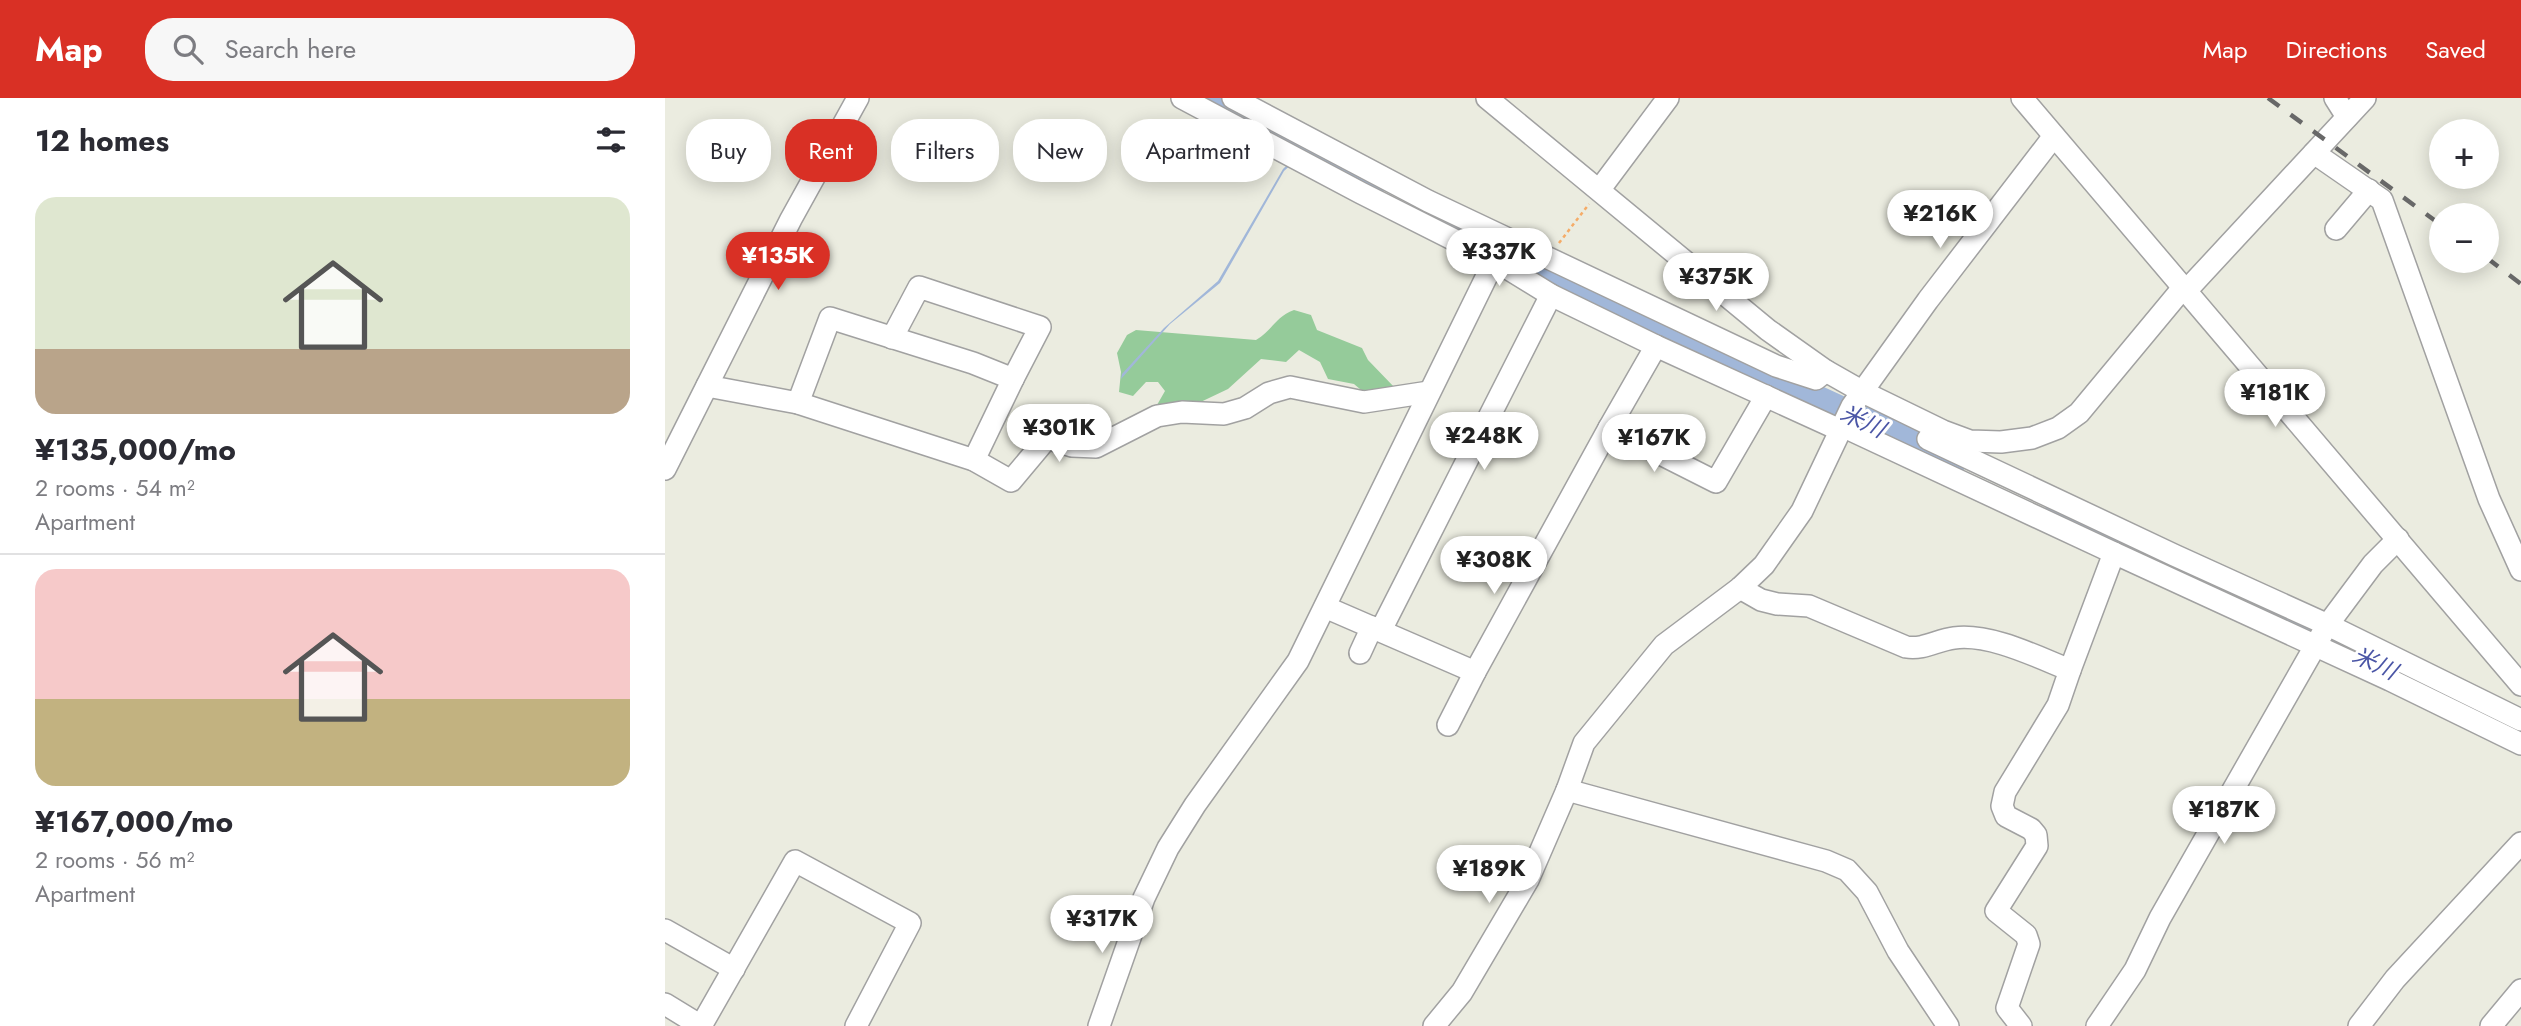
<!DOCTYPE html>
<html lang="en">
<head>
<meta charset="utf-8">
<style>
  :root { --surface:#fff; --page:#f7f7f7; --text:#2b2b33; --muted:#7c7c81; --line:#e1e1e2; --accent:#d93025 }
  body { margin:0; font-family:Jost,"Noto Sans JP",sans-serif; background:var(--page); color:var(--text); height:100vh; display:flex; flex-direction:column; font-size:26px; white-space:nowrap }
  * { box-sizing:border-box; margin:0 }
  p { font-size:23px; color:var(--muted) }
  .icon { flex:none; width:38px; height:38px; fill:none; stroke:currentColor; stroke-width:2; stroke-linecap:round; stroke-linejoin:round }
  .map { position:relative; flex:1; overflow:hidden }
  .sheet { display:flex; flex-direction:column; background:var(--surface); width:665px }
  .sheet>* { flex:none }
  .guide { position:absolute; left:21px; top:21px; width:665px; height:63px; display:flex; gap:14px }
  .controls { position:absolute; left:1764px; top:21px; display:grid; gap:14px }
  .controls a { display:grid; place-items:center; width:70px; height:70px; border-radius:50%; background:var(--surface); box-shadow:0 4px 18px #0003; font-size:35px }
  .price { position:absolute; translate:-50% -60px; padding:0 16px; border-radius:24px; background:#fff; color:#222; font-size:23px; line-height:46px; filter:drop-shadow(0 2px 4px #0008) }
  .price::after { content:''; position:absolute; left:50%; top:42px; width:21px; height:16px; margin-left:-10px; background:inherit; clip-path:polygon(0 0,100% 0,50% 100%) }
  .price.selected { background:var(--accent); color:#fff }
  ul { padding:0; list-style:none }
  li { display:grid; align-content:center; gap:14px; height:371px; padding:0 35px }
  li+li { border-top:2px solid var(--line) }
  li span { display:grid; place-items:center; height:217px; border-radius:21px; color:#555 }
  li>.icon { margin-inline-start:auto }
  span .icon { width:126px; height:126px; fill:#fffc; stroke-width:1 }
  li b { font-size:30px }
  h2 { display:flex; justify-content:space-between; align-items:center; height:84px; padding:0 35px; font-size:30px }
  .tag { padding:0 24px; border-radius:28px; background:var(--surface); box-shadow:0 4px 18px #0003; font-size:24px; line-height:63px }
  .tag.selected { background:var(--accent); color:#fff }
  header { display:flex; align-items:center; gap:42px; box-sizing:border-box; height:98px; padding:0 35px; background:var(--accent); color:#fff }
  header strong { font-size:33px }
  nav { display:flex; gap:38px; margin-inline-start:auto; font-size:24px }
  .search { width:490px; height:63px; background:var(--page); display:flex; align-items:center; gap:18px; box-sizing:border-box; padding:0 24px; border-radius:28px; color:var(--muted); font-size:26px }
  main { display:flex; flex:1; min-height:0 }
  .map>svg:first-child { display:block }
  .forest { fill:#95cb9a }
  .water { fill:#a1b7d9 }
  .lines { fill:none; stroke-linecap:round; stroke-linejoin:round }
  .river { stroke:#a1b7d9; stroke-width:26 }
  .minor-casing { stroke:#a1a1a1; stroke-width:24 }
  .path { stroke:#f5ac68; stroke-width:2.5; stroke-dasharray:3.5 3.5; stroke-linecap:butt }
  .minor { stroke:#fff; stroke-width:21 }
  .rail { stroke:#686868; stroke-width:4.5; stroke-dasharray:14 14; stroke-linecap:butt }
  .labels { text-anchor:middle; stroke-width:6; stroke-linejoin:round; paint-order:stroke }
  .water-label { font-size:23px; font-style:italic; fill:#4b56a6; stroke:#fff }
</style>
</head>
<body>
<header>
<strong>Map</strong>
<div class="search"><svg class="icon" aria-label="search" viewBox="0 0 24 24"><circle cx="10" cy="10" r="6"/><path d="M15 15l6 6"/></svg>Search here</div>
<nav><a>Map</a><a>Directions</a><a>Saved</a></nav>
</header>
<main>
<section class="sheet">
<h2>12 homes<svg class="icon" aria-label="filters" viewBox="0 0 24 24"><path d="M4 7h16M4 17h16"/><circle cx="9" cy="7" r="2"/><circle cx="15" cy="17" r="2"/></svg></h2>
<ul>
<li><span style="background:linear-gradient(#dfe7d0 70%,#b9a48a 0)"><svg class="icon" aria-label="home" viewBox="0 0 24 24"><path d="M3 11l9-7 9 7M6 9v11h12V9"/></svg></span><div><b>¥135,000/mo</b><p>2 rooms · 54 m²</p><p>Apartment</p></div></li>
<li><span style="background:linear-gradient(#f6c9c9 60%,#c2b280 0)"><svg class="icon" aria-label="home" viewBox="0 0 24 24"><path d="M3 11l9-7 9 7M6 9v11h12V9"/></svg></span><div><b>¥167,000/mo</b><p>2 rooms · 56 m²</p><p>Apartment</p></div></li>
</ul>
</section>
<div class="map">
<svg width="1856" height="928" viewBox="0 0 1856 928">
  <rect width="100%" height="100%" fill="#ebece0"/>
  <!-- forest -->
  <path class="forest" d="M 629,212 L 646,217 L 652,232 L 697,250 L 703,262 L 730,290 L 702,297 L 689,286 L 663,281 L 655,264 L 634,252 L 621,264 L 596,261 L 563,291 L 523,310 L 492,307 L 500,293 L 493,284 L 481,284 L 468,298 L 454,294 L 456,274 L 452,255 L 462,237 L 471,232 L 591,242 C 608,232 610,219 629,212 Z"/>
  <!-- water -->
  <path class="water" d="M 626,63 L 628,65 L 619,73 L 555,185 L 505,226 L 456,281 L 457,276 L 499,230 L 553,183 L 618,71 Z"/>
  <g class="lines">
    <!-- river -->
    <g class="river">
      <path d="M 545,0 L 604,34 L 709,85"/>
      <path d="M 777,120 L 977,220 L 1289,363"/>
      <path d="M 1393,413 L 1492,462 L 1709,561 L 1856,634"/>
    </g>
    <defs>
      <g id="minor">
        <path d="M 517,0 L 696,95 L 829,162 L 886,197 L 991,248 L 1175,332"/>
        <path d="M 568,0 L 763,103 L 1111,268 L 1151,281 L 1161,273"/>
        <path d="M 822,0 L 1103,232 L 1161,273 L 1198,294 L 1278,333 L 1305,343 L 1336,344 L 1367,340 L 1393,330 L 1414,315 L 1517,191"/>
        <path d="M 1357,0 L 1856,587"/>
        <path d="M 1670,0 L 1682,19"/>
        <path d="M 1649,55 L 1717,102 L 1824,401 L 1856,472"/>
        <path d="M 935,91 L 1003,0"/>
        <path d="M 1671,131 L 1704,92"/>
        <path d="M 1520,194 L 1700,0"/>
        <path d="M 227,240 L 254,189 L 375,229 L 348,281"/>
        <path d="M 991,248 L 944,330 L 1051,384 L 1101,298"/>
        <path d="M 42,288 L 133,305 L 309,362 L 346,383 L 382,340 L 407,348 L 431,349 L 492,318 L 517,314 L 559,316 L 580,310 L 604,295 L 625,289 L 699,304 L 764,294"/>
        <path d="M 133,305 L 165,220 L 308,265 L 348,281 L 309,362"/>
        <path d="M 1177,328 L 1449,455"/>
        <path d="M 1263,341 L 1509,457 L 1663,527 L 1856,622"/>
        <path d="M 0,371 L 126,121 L 193,0"/>
        <path d="M 1075,490 L 1096,502 L 1112,506 L 1144,508 L 1241,549 C 1259,552 1272,542 1289,540 C 1325,535 1372,559 1405,572 L 1393,607 L 1340,694 L 1337,708 L 1341,718 L 1366,731 L 1371,737 L 1372,748 L 1331,813 L 1361,837 L 1364,846 L 1342,910 L 1356,928"/>
        <path d="M 660,509 L 810,574 L 944,330"/>
        <path d="M 716,532 L 886,197"/>
        <path d="M 695,555 L 707,529"/>
        <path d="M 1405,572 L 1449,455 L 1725,582 L 1856,646"/>
        <path d="M 783,627 L 810,574"/>
        <path d="M 902,692 L 1161,763 L 1182,772 L 1202,794 L 1233,853 L 1283,928"/>
        <path d="M 0,832 L 69,871"/>
        <path d="M 0,906 L 36,928"/>
        <path d="M 36,928 L 130,763 L 245,825 L 191,928"/>
        <path d="M 434,928 L 479,800 L 503,750 L 530,707 L 633,563 L 840,141"/>
        <path d="M 769,928 L 797,894 L 863,782 L 902,692 L 919,645 L 999,547 L 1075,490 L 1099,467 L 1137,413 L 1187,308 L 1263,202 L 1389,38"/>
        <path d="M 1432,928 L 1470,872 L 1495,820 L 1661,529 L 1708,466 L 1733,441"/>
        <path d="M 1694,928 L 1730,881 L 1856,745"/>
        <path d="M 1826,928 L 1856,892"/>
      </g>
    </defs>
    <!-- minor casing -->
    <use href="#minor" class="minor-casing"/>
    <!-- path -->
    <path class="path" d="M 894,145 L 924,106"/>
    <!-- minor -->
    <use href="#minor" class="minor"/>
    <!-- rail -->
    <g class="rail">
      <path d="M 1603,0 L 1776,127"/>
      <path d="M 1822,160 L 1856,186"/>
    </g>
  </g>
  <g class="labels">
    <!-- water labels -->
    <g class="water-label">
      <text transform="translate(1198 323) rotate(25)" y="8">米川</text>
      <text transform="translate(1710 565) rotate(25)" y="8">米川</text>
    </g>
  </g>
</svg>
<div class="controls">
<a>+</a>
<a>−</a>
</div>
<b class="price" style="left:1275px;top:152px">¥216K</b>
<b class="price" style="left:834px;top:190px">¥337K</b>
<b class="price selected" style="left:113px;top:194px">¥135K</b>
<b class="price" style="left:1051px;top:215px">¥375K</b>
<b class="price" style="left:1610px;top:331px">¥181K</b>
<b class="price" style="left:394px;top:366px">¥301K</b>
<b class="price" style="left:819px;top:374px">¥248K</b>
<b class="price" style="left:989px;top:376px">¥167K</b>
<b class="price" style="left:829px;top:498px">¥308K</b>
<b class="price" style="left:1559px;top:748px">¥187K</b>
<b class="price" style="left:824px;top:807px">¥189K</b>
<b class="price" style="left:437px;top:857px">¥317K</b>
<div class="guide">
<a class="tag">Buy</a>
<a class="tag selected">Rent</a>
<a class="tag">Filters</a>
<a class="tag">New</a>
<a class="tag">Apartment</a>
</div>
</div>
</main>
</body>
</html>
